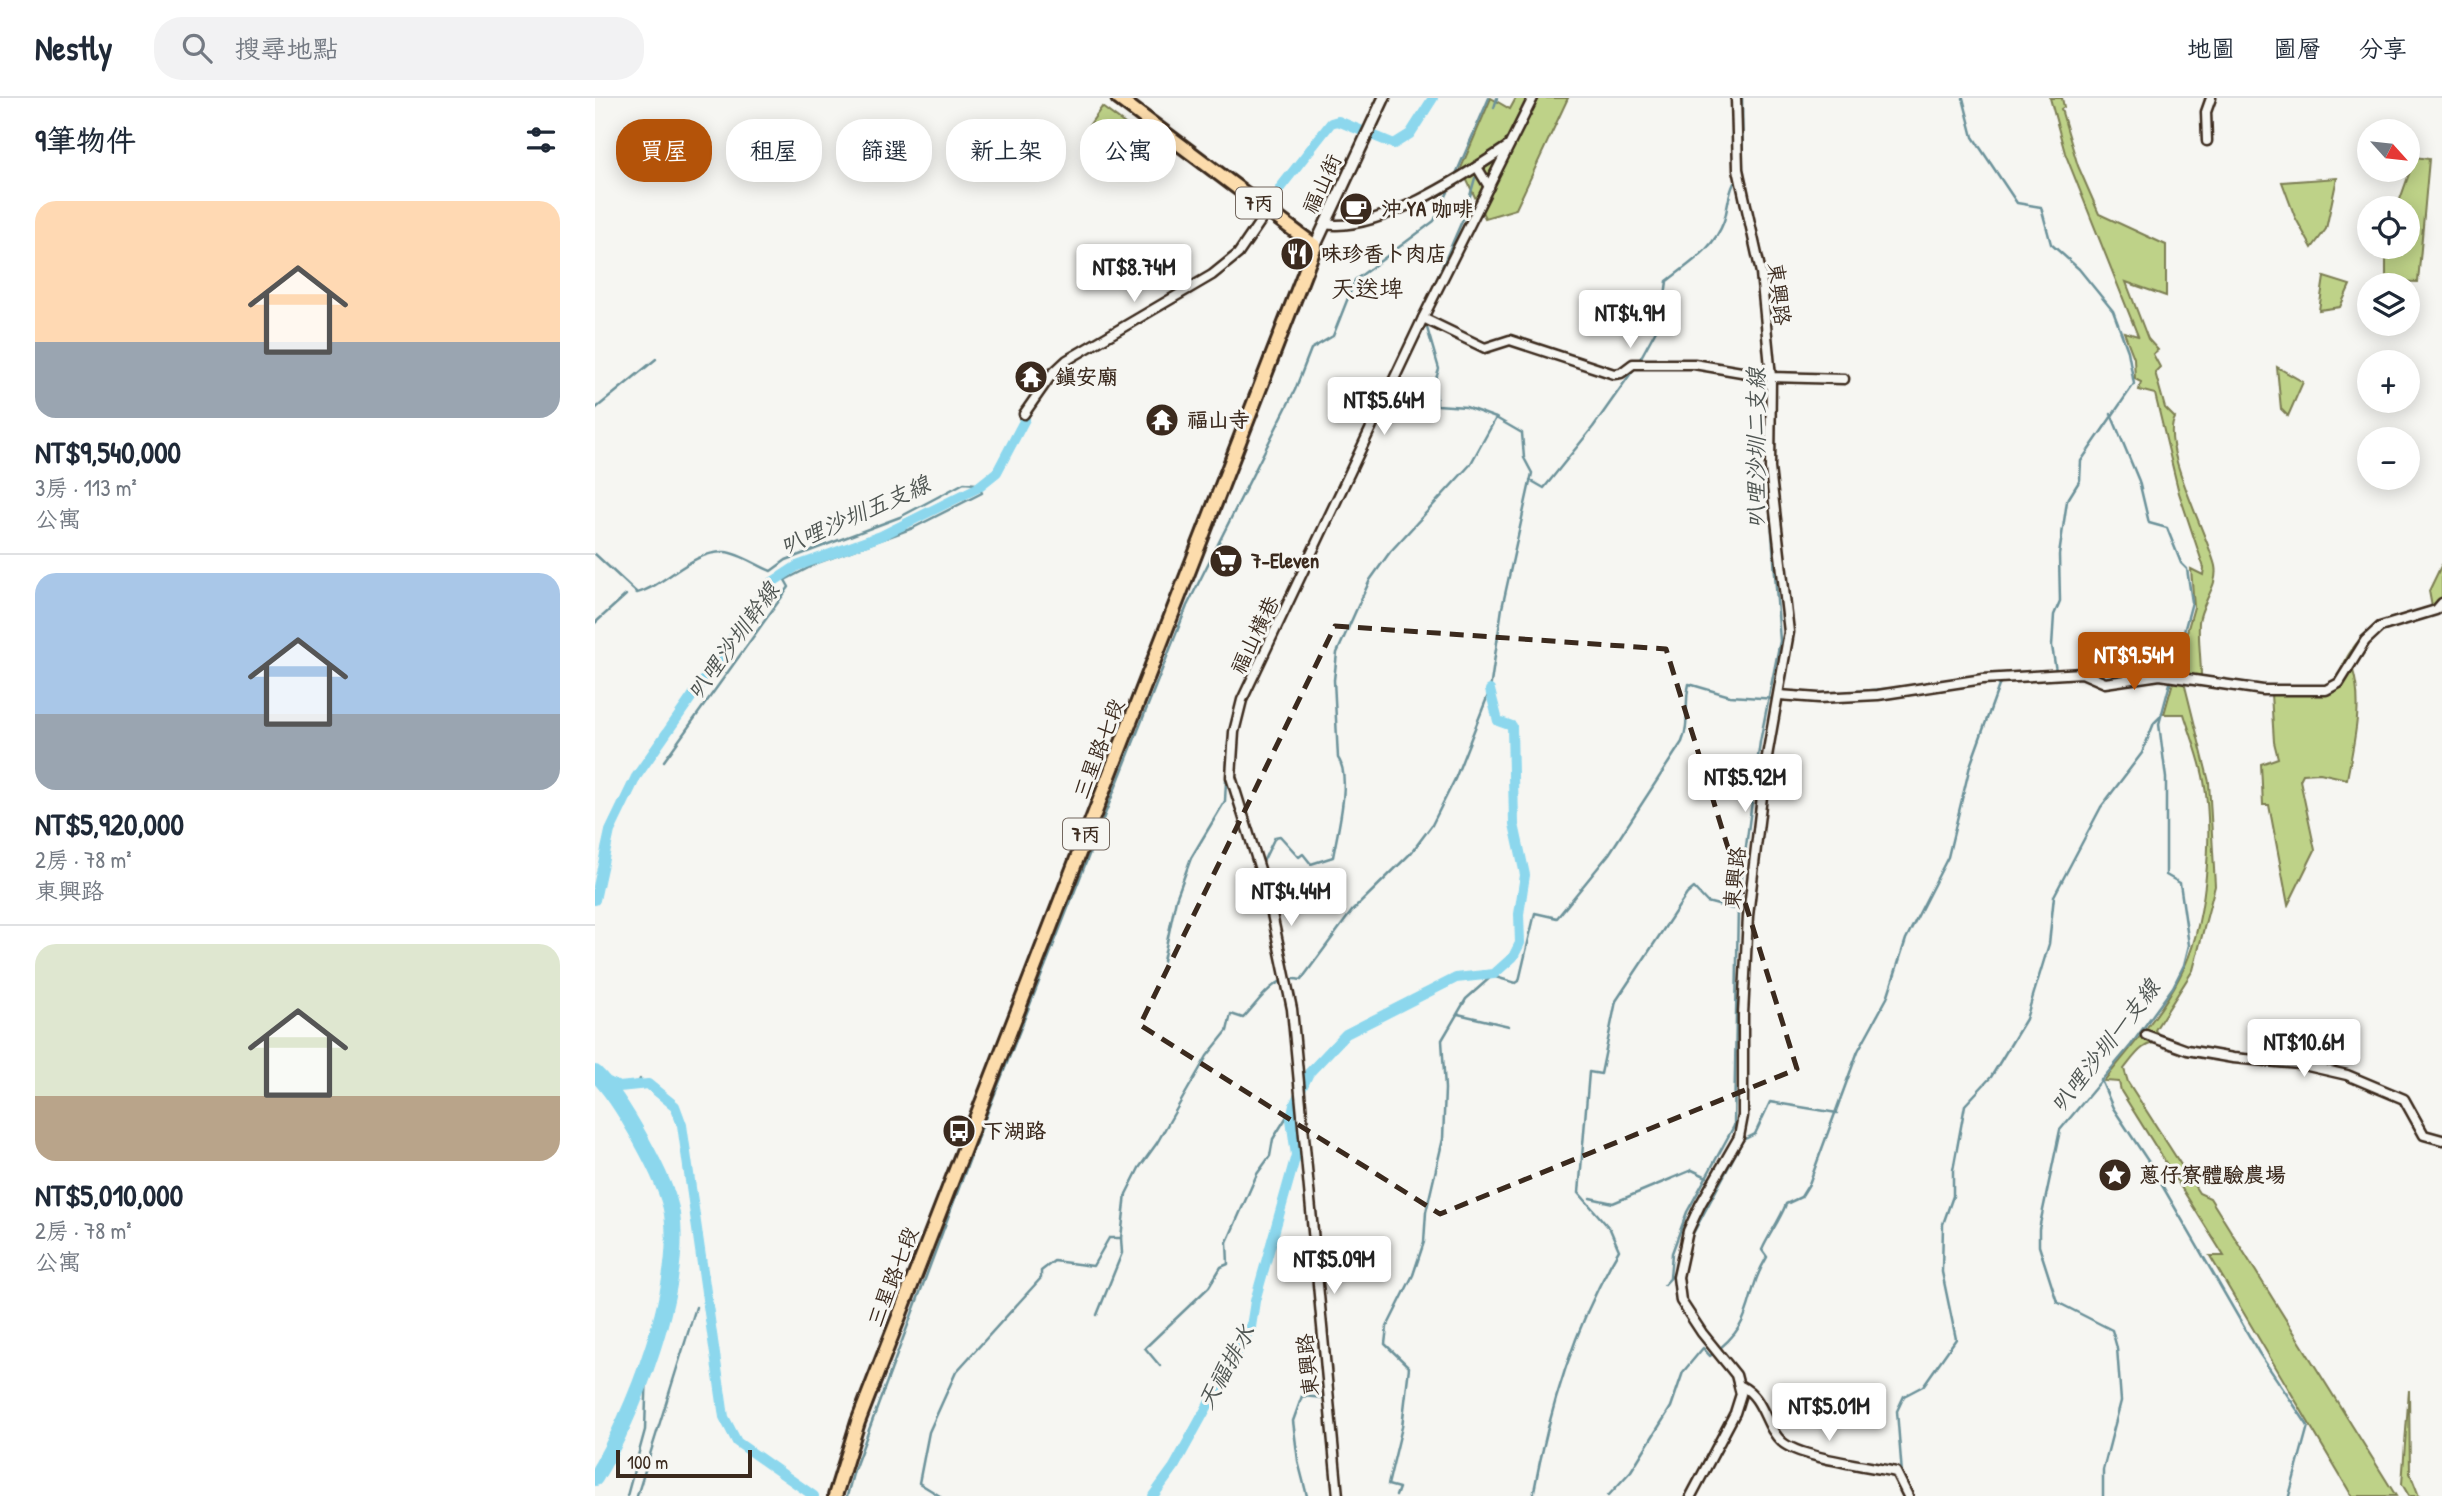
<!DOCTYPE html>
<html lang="zh-TW">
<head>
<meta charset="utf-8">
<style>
  :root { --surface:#fff; --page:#f2f2f3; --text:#1f2937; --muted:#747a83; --line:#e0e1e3; --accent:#b45309 }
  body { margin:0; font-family:"Patrick Hand","LXGW WenKai TC",sans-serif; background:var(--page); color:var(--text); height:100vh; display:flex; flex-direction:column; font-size:26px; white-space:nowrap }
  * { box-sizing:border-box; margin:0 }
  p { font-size:23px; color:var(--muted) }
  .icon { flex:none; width:38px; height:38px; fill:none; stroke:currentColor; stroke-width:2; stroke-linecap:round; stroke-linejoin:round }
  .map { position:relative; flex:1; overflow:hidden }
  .drawer { display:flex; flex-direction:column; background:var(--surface); width:595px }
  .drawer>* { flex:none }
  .guide { position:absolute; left:21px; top:21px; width:665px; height:63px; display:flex; gap:14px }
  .needle { width:46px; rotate:117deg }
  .controls { position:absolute; left:1762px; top:21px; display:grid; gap:14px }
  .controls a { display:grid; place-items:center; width:63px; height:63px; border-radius:50%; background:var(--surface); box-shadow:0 4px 18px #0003; font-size:35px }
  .scale { position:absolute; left:21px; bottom:18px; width:136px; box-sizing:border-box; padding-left:7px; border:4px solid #3b2a1e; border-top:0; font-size:19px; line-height:24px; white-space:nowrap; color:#3b2a1e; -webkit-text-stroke:5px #f6f6f2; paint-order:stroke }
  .price { position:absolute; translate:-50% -60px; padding:0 16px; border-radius:7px; background:#fff; color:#222; font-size:23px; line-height:46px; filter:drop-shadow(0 2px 4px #0008) }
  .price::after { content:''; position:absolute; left:50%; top:42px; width:21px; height:16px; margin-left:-10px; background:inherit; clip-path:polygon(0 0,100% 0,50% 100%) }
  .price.active { background:var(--accent); color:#fff }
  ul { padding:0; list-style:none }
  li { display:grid; align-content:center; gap:14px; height:371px; padding:0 35px }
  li+li { border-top:2px solid var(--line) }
  li span { display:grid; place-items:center; height:217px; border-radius:21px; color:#555 }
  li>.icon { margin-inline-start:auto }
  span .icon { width:126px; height:126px; fill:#fffc; stroke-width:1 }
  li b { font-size:30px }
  h2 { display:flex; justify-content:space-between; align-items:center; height:84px; padding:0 35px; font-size:30px }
  .tag { padding:0 24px; border-radius:28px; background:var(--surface); box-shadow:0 4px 18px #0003; font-size:24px; line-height:63px }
  .tag.active { background:var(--accent); color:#fff }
  header { display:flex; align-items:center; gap:42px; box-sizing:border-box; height:98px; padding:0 35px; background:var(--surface); border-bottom:2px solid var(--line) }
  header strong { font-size:33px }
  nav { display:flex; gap:38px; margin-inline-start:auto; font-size:24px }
  .search { width:490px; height:63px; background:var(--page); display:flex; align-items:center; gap:18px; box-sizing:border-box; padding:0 24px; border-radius:28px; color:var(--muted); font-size:26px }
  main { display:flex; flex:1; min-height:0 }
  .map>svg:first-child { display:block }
  .green { fill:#bed288; stroke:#7c7e53; stroke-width:2 }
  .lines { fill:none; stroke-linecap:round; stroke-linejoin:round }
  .stream { stroke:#6c929a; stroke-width:2.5 }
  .canal { stroke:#8cd7ed; stroke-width:10 }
  .river { stroke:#8cd7ed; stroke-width:16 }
  .minor-casing { stroke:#3b2a1e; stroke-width:13 }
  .tertiary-casing { stroke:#3b2a1e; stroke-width:15 }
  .primary-casing { stroke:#3b2a1e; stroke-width:18 }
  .minor { stroke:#f6f6f2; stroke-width:8 }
  .tertiary { stroke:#f6f6f2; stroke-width:10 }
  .primary { stroke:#fcdcac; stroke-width:12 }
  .marked { fill:none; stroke:#3b2a1e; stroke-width:5; stroke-dasharray:14 9; stroke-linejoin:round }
  .labels { text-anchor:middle; stroke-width:6; stroke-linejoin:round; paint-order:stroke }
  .shield { fill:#f6f6f2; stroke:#73675e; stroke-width:2 }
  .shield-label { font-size:19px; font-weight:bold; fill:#3b2a1e }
  .street-label { font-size:21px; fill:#3b2a1e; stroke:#f6f6f2 }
  .poi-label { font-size:21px; font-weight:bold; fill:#3b2a1e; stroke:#f6f6f2; text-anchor:start }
  .water-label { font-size:23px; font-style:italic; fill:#4f5552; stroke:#f6f6f2 }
  .quarter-label { font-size:24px; fill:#3b2a1e; stroke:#f6f6f2 }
</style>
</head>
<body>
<header>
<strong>Nestly</strong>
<div class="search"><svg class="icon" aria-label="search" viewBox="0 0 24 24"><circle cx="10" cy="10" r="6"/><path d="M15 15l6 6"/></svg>搜尋地點</div>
<nav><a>地圖</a><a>圖層</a><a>分享</a></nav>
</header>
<main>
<section class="drawer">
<h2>9筆物件<svg class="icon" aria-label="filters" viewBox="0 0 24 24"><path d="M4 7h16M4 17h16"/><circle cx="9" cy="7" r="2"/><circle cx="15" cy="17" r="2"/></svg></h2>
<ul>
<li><span style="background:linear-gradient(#ffd9b3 65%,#9aa5b1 0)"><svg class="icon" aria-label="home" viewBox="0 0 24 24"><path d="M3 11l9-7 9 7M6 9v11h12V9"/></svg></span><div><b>NT$9,540,000</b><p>3房 · 113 m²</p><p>公寓</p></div></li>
<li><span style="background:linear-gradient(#a9c7e8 65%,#9aa5b1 0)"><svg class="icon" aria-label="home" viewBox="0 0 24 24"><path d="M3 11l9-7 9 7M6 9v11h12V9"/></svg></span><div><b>NT$5,920,000</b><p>2房 · 78 m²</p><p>東興路</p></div></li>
<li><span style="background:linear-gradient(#dfe7d0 70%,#b9a48a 0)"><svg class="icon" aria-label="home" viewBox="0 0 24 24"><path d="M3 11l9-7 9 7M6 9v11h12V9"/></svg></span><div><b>NT$5,010,000</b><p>2房 · 78 m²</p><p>公寓</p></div></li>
</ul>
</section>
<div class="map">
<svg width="1847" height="1398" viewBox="0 0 1847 1398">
  <rect width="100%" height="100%" fill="#f6f6f2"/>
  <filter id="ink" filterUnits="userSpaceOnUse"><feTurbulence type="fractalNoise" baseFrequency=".0143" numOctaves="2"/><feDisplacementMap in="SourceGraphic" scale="14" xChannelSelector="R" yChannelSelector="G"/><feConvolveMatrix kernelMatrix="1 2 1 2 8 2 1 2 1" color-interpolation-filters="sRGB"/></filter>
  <g filter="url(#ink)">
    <!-- green -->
    <g class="green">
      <path d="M 896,0 L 915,11 L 921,0 L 973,0 L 921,111 L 890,120 L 866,70 Z"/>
      <path d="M 1455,0 L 1467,0 L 1469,9 L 1466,11 L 1483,68 L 1504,116 L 1571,147 L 1571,198 L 1531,184 L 1553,241 L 1563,252 L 1558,256 L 1565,269 L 1560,274 L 1570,310 L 1580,320 C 1564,346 1613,438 1620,468 C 1624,488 1606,505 1604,524 C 1603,542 1606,560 1606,578 L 1672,589 L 1734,587 C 1746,579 1747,567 1754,556 C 1776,521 1799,519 1837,509 L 1834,493 L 1847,466 L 1847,514 C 1795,531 1790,520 1757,569 C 1769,606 1759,643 1752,681 L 1725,675 L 1708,676 L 1705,682 L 1720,752 L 1693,807 L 1674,707 L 1668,707 L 1666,666 L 1683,660 L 1679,644 L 1676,596 L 1589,584 L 1614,684 L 1620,788 L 1598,872 L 1560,932 L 1569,944 C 1548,943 1541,956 1529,971 L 1533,984 L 1604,1095 L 1615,1100 L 1801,1398 L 1757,1398 L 1615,1158 L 1629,1158 L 1526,993 L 1524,984 L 1509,983 C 1536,949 1566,916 1585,878 C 1611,830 1619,737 1609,683 C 1605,660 1596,638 1589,616 L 1569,616 L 1599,509 L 1596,471 L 1608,477 L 1609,470 L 1584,395 L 1560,296 L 1544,292 L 1546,284 L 1540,281 L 1539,260 L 1529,234 L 1543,238 L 1470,55 Z"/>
      <path d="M 507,9 L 549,40 L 534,59 L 493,29 Z"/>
      <path d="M 1820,59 L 1834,61 L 1823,184 L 1791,183 L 1791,149 L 1813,149 L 1813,110 L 1802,110 Z"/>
      <path d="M 1742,80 L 1731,131 L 1717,150 L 1700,119 L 1687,84 Z"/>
      <path d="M 1729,179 L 1755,187 L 1745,209 L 1724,212 Z"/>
      <path d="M 1682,269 L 1708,284 L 1693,318 L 1686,311 Z"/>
      <path d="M 1814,1292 L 1815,1375 L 1824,1398 L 1814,1398 L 1807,1386 Z"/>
    </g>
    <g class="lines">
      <!-- stream -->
      <g class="stream">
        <path d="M 1147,0 L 1148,77"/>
        <path d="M 1368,0 L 1378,39 L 1422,105 L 1446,109 L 1456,146 L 1484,171 L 1518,213 L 1533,253 L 1539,286 L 1486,363 L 1485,382 L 1472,403 L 1464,457 L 1465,503 L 1459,517 L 1457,548 L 1461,573"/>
        <path d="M 899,10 L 902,0"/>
        <path d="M 861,76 L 894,0"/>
        <path d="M 1162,138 L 1172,188 L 1175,225"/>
        <path d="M 832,204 L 870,116 L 880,80"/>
        <path d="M 1044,263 L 1067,221 L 1072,183 C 1095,165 1119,151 1129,123 C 1133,110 1133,97 1139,85"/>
        <path d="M 0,311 L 61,261"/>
        <path d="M 1178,368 L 1179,350"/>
        <path d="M 935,382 L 949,390 L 998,329 L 1041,268"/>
        <path d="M 0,456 L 42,495 C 73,486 96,453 130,454 C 144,455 163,468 176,473 L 191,462 L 305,419 L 369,385 L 381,386 L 383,389"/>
        <path d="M 0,525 L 31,497"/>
        <path d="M 1228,596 L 1312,589"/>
        <path d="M 69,663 L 194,489 L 190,482 L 225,464 L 318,430 L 387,395 L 386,393"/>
        <path d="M 667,766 L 680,739 L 685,738 L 704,759 L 708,756 L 716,766 L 738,759 C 742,736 757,679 743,660 L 739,582 L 742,555 L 763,508 L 775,482 L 795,454 L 875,367 L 901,320 L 871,309 L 842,307 L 840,284 L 844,271 L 830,223"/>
        <path d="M 568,863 L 581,801 L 596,760 L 630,703 L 633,644 L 641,613"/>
        <path d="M 693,909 L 729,1300 L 707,1298 L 698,1323 L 703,1363 L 712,1398"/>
        <path d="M 863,916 L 914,928"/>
        <path d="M 1506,982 L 1518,1010 L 1553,1063 L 1664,1255 L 1713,1328 L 1694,1398"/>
        <path d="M 43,985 L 45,981"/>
        <path d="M 995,1100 L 1018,1105 L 1097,1072 L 1112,1079"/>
        <path d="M 1094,1143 L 1148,1042 L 1160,1036 L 1175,1004 L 1242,1015"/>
        <path d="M 1075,1180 L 1077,1155 L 1092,1114 L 1139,1028 L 1143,808 L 1165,644 L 1185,543 L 1173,381"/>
        <path d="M 1069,1187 L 1081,1174"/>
        <path d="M 502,1217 L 527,1155 L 526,1140"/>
        <path d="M 565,1268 L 550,1250 L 614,1189 L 626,1169 L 633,1166 L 632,1144 L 662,1076 L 675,1058 L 678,1041 L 699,1007"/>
        <path d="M 1307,1376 L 1302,1313 L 1309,1298 L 1328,1288 L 1361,1241 L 1347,1174 L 1348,1126 L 1358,1098 L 1358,1072 L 1370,1007 L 1396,979 L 1431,921 L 1454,846 L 1459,798 L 1506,709 L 1547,655 L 1559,625 L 1565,619"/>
        <path d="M 32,1398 L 50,1332 L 52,1268"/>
        <path d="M 42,1398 L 101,1209"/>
        <path d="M 252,1398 L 259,1372 L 384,1036 L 592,508 L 700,292 L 716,251 L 738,238 L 760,182 L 839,123 L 853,94"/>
        <path d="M 345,1398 L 324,1385 L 334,1334 L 361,1274 L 446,1180 L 446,1173 L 459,1163 L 498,1168 L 514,1140 L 526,1140 L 531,1096 L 544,1070 L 562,1045 L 612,958 L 632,933 L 636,916 L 648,920 C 665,903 679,875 706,882 L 757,813 L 816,755 L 837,727 L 860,681 L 895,592 L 907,510 L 937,375 L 929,360 L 927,335 L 901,320"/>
        <path d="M 801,1398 L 804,1390 L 793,1387 L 807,1329 L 814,1269 L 790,1246 L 792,1229 L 818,1177 L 829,1144 L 831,1114 L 848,1041 L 850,991 L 847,942 L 871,901 L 897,878 L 921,885 L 924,883 L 940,815 L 962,820 L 1014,756 L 1087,644 C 1095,625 1089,607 1094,586 L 1135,598 L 1198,602"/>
        <path d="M 938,1398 C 954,1312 979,1227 1024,1152 L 1015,1131 L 984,1095 L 994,974 L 1006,976 L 1021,903 L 1092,796 L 1099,790 L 1112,804 L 1138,811 L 1143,808"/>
        <path d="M 1013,1398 L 1036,1373 L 1076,1309 L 1088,1274 L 1108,1250 L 1115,1258 C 1164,1223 1147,1200 1172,1159 L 1167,1152 C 1174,1136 1184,1124 1191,1106 L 1206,1099 L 1214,1086 L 1263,953 L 1292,900 L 1311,841 L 1353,759 L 1375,668 L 1406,582"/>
        <path d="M 1508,1398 L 1508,1372 L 1526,1303 L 1522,1250 L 1517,1232 L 1462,1204 L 1444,1148 L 1444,1131 L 1465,1032 L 1536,947 L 1578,889 L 1589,867 L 1594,847 L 1585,785 L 1571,777 L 1571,680 L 1564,626 L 1597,504 L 1592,471 L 1586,465 L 1572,430 L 1554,425 L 1544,383 L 1516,316"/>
      </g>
      <!-- canal -->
      <g class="canal">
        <path d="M 685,90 L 736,25 L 743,23 L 799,46 L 815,36 L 838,0"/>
        <path d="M 0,802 L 15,733 L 41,679 L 176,485 L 202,468 L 286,438 L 382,390 L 402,374 L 430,321"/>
        <path d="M 5,980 L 24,989 L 53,986 L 80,1008 L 87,1027 L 129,1319 L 142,1344 L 219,1398"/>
        <path d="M 558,1398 L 579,1369 L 656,1229 L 660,1203 L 701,1057 L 696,1021 L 699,1007 L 714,975 L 751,936 L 861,880 L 899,876 L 918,859 L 925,845 L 924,816 L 930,777 L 919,726 L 917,628 L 903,623 L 895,592"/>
      </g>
      <!-- river -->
      <path class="river" d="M 0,975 C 25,999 72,1082 77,1116 C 88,1190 39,1316 0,1380"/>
      <defs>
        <g id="minor">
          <path d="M 1612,43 L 1611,14 L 1616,0"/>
          <path d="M 882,69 L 894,89"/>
          <path d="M 730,126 C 782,135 869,78 912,49"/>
          <path d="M 828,220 L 890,250 L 915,242 L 1019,276 L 1026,275 L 1038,266 L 1099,266 L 1176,279 L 1249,281"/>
          <path d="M 429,316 L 457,276 L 472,262 L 617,177 L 643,156 L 673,112"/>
          <path d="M 1184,597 L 1224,600 L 1283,597 L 1388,581 L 1487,575 L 1510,585 L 1565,577 L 1668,592 L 1731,592 L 1744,585 L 1770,543 L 1785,529 L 1841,512 L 1847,505"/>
          <path d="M 1551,937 L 1592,952 L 1638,960 L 1704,966 L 1752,977 L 1809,1001 L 1829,1037 L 1847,1042"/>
          <path d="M 1146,1288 C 1170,1300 1169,1328 1187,1344 C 1205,1360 1275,1368 1301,1374 L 1313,1398"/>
          <path d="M 743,1398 L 697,911 L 673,797 L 636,679 L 639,634 L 647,602 L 828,220 L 938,0"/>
          <path d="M 1096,1398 L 1140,1315 L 1146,1296 L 1141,1277 L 1107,1235 L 1086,1203 L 1083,1179 L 1093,1133 L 1105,1107 L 1144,1039 L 1148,1018 L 1148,917 L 1153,818 L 1171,664 L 1194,534 L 1175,370 L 1176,279 L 1166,175 L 1143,71 L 1141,0"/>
        </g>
        <path id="tertiary" d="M 720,148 L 789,0"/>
        <path id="primary" d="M 240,1398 L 263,1324 L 720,148 L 523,0"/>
      </defs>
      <!-- minor casing -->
      <use href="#minor" class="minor-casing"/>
      <!-- tertiary casing -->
      <use href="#tertiary" class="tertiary-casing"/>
      <!-- primary casing -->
      <use href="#primary" class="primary-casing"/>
      <!-- minor -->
      <use href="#minor" class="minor"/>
      <!-- tertiary -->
      <use href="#tertiary" class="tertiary"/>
      <!-- primary -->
      <use href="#primary" class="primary"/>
    </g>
  </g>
  <!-- marked area -->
  <path class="marked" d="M 740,528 L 1071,551 L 1202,971 L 845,1116 L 545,927 Z"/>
  <!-- icons -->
  <defs>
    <symbol id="cafe-disc" viewBox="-11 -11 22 22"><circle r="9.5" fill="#3b2a1e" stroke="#f6f6f2"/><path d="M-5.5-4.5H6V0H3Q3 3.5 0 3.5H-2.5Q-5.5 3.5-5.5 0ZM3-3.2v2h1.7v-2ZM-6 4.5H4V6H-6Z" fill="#fff"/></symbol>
    <symbol id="restaurant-disc" viewBox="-11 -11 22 22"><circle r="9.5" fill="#3b2a1e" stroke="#f6f6f2"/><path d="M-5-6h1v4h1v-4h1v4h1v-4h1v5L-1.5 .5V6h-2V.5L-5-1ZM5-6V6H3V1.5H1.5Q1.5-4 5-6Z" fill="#fff"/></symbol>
    <symbol id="temple-disc" viewBox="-11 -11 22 22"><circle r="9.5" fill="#3b2a1e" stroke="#f6f6f2"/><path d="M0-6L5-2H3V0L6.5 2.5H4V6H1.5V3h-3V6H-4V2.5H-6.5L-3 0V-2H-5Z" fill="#fff"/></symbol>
    <symbol id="supermarket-disc" viewBox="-11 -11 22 22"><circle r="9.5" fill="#3b2a1e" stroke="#f6f6f2"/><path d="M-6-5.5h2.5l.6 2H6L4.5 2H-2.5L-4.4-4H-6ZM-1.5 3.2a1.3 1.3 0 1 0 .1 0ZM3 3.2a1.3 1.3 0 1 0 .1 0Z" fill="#fff"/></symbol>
    <symbol id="bus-disc" viewBox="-11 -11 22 22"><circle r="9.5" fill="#3b2a1e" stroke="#f6f6f2"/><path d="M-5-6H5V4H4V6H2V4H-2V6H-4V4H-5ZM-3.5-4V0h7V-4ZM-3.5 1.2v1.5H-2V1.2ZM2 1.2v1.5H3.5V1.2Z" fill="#fff"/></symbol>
    <symbol id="sight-disc" viewBox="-11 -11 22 22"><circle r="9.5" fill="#3b2a1e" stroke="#f6f6f2"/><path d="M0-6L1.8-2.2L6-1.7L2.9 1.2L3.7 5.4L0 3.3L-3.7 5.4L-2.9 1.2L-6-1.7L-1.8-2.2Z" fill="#fff"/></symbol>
  </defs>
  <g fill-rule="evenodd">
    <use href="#cafe-disc" x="742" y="92" width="38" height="38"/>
    <use href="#restaurant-disc" x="683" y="137" width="38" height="38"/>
    <use href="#temple-disc" x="417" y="260" width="38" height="38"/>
    <use href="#temple-disc" x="548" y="303" width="38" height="38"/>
    <use href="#supermarket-disc" x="612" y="444" width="38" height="38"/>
    <use href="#bus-disc" x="345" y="1014" width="38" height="38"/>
    <use href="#sight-disc" x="1501" y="1058" width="38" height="38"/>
  </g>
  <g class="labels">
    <!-- shield labels -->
    <g class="shield">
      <rect x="641" y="89.5" width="46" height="31" rx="5"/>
      <rect x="468" y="720.5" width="46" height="31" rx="5"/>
    </g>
    <g class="shield-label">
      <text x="664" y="112">7丙</text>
      <text x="491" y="743">7丙</text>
    </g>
    <!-- street labels -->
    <g class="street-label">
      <text transform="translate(727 86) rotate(-65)" y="7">福山街</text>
      <text transform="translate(1184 196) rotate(83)" y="7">東興路</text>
      <text transform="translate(660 537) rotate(-64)" y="7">福山橫巷</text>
      <text transform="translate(504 651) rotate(-69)" y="7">三星路七段</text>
      <text transform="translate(1140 780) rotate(-84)" y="7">東興路</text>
      <text transform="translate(298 1179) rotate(-69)" y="7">三星路七段</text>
      <text transform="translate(713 1267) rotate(-96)" y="7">東興路</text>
    </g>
    <!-- poi labels -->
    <g class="poi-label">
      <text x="786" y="118">沖 YA 咖啡</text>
      <text x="726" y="163">味珍香卜肉店</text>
      <text x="460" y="286">鎮安廟</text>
      <text x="592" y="329">福山寺</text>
      <text x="656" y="470">7-Eleven</text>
      <text x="388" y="1040">下湖路</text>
      <text x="1544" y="1084">蔥仔寮體驗農場</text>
    </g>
    <!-- water labels -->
    <g class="water-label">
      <text transform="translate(1161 350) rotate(-90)" y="8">叭哩沙圳二支線</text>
      <text transform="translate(260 417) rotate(-24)" y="8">叭哩沙圳五支線</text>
      <text transform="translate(138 543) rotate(-54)" y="8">叭哩沙圳幹線</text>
      <text transform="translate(1510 948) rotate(-52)" y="8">叭哩沙圳一支線</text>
      <text transform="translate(631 1269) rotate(-61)" y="8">天福排水</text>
    </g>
    <!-- quarter labels -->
    <g class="quarter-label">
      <text x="772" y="199">天送埤</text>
    </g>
  </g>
</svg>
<div class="controls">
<a><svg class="needle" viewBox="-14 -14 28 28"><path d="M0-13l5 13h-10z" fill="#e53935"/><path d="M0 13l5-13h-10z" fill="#747a83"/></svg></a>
<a><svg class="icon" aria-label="locate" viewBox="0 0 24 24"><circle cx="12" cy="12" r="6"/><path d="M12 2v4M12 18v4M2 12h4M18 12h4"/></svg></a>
<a><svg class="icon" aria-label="layers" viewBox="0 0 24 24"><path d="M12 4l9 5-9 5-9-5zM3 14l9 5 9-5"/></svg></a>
<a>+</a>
<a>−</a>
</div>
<div class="scale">100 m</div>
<b class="price" style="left:539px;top:206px">NT$8.74M</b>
<b class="price" style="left:1035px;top:252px">NT$4.9M</b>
<b class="price" style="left:789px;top:339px">NT$5.64M</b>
<b class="price active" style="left:1539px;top:594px">NT$9.54M</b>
<b class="price" style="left:1150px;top:716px">NT$5.92M</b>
<b class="price" style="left:696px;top:830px">NT$4.44M</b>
<b class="price" style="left:1709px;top:981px">NT$10.6M</b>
<b class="price" style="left:739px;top:1198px">NT$5.09M</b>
<b class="price" style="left:1234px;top:1345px">NT$5.01M</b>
<div class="guide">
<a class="tag active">買屋</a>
<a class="tag">租屋</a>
<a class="tag">篩選</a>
<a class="tag">新上架</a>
<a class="tag">公寓</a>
</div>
</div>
</main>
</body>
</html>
